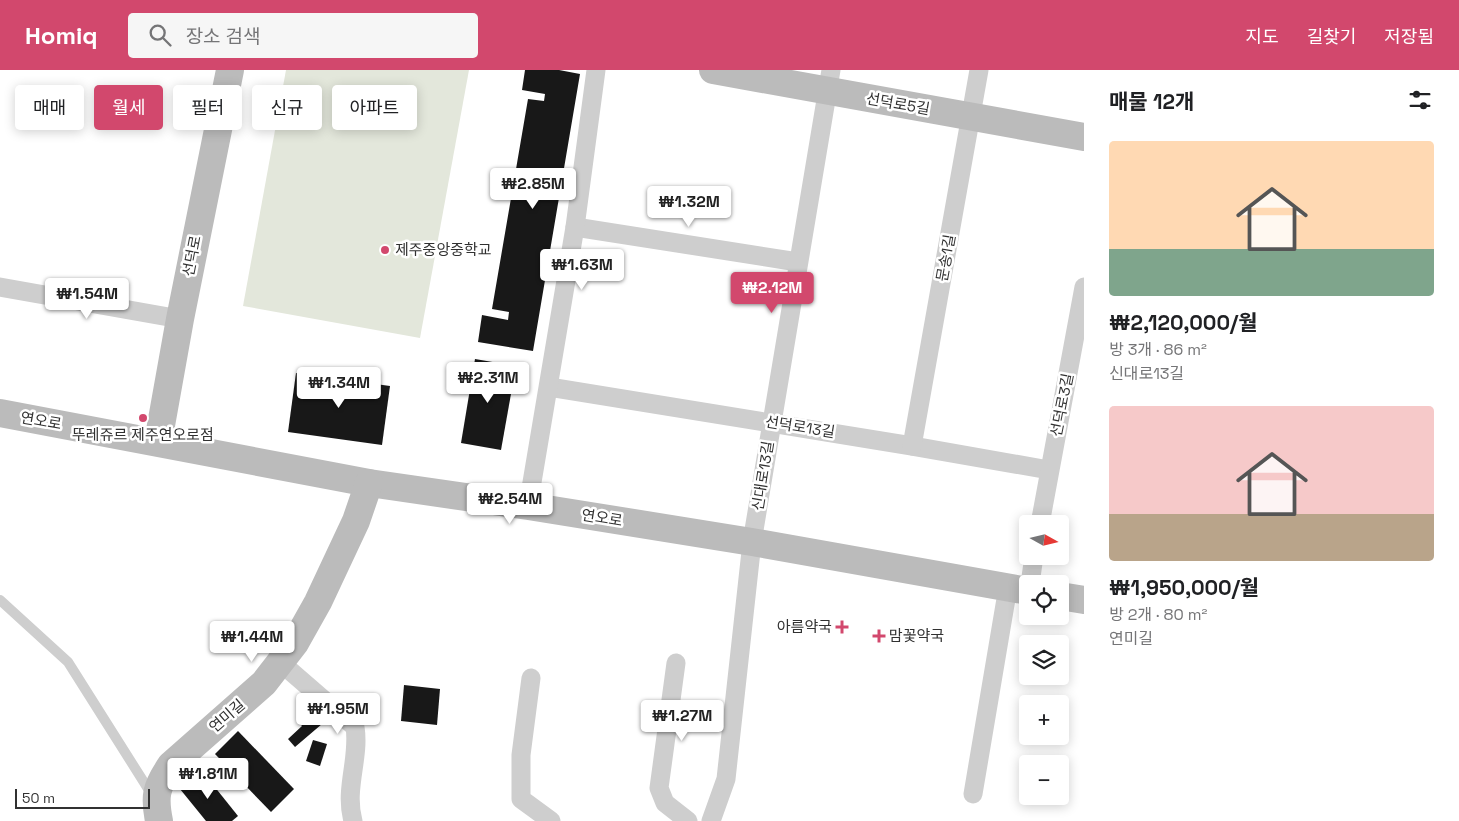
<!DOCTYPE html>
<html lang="ko">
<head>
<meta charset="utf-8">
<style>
  :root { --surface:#fff; --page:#f6f6f6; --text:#202124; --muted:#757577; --accent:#d2486d }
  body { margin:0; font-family:"Space Grotesk","Noto Sans KR",sans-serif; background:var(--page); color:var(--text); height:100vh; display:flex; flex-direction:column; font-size:19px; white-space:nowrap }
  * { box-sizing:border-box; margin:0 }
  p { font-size:16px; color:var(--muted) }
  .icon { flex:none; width:28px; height:28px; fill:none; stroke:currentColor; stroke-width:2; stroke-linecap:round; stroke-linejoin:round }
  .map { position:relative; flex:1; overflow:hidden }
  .panel { display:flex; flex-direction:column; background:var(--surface); width:375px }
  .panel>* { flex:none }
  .top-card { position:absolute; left:15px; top:15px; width:475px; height:45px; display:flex; gap:10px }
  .needle { width:32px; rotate:98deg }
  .controls { position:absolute; left:1019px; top:445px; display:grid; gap:10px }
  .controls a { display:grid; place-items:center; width:50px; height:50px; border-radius:5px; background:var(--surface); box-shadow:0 2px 12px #0003; font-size:25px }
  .scale { position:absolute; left:15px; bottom:12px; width:135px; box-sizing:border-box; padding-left:5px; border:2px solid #313131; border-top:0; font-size:14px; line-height:18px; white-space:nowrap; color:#313131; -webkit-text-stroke:4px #fff; paint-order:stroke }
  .price { position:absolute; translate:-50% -42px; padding:0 11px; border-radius:5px; background:#fff; color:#222; font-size:16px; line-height:32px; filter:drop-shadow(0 1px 2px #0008) }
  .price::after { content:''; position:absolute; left:50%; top:30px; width:15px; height:11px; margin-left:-8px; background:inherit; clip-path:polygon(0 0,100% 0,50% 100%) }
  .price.selected { background:var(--accent); color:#fff }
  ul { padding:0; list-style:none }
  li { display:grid; align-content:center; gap:10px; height:265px; padding:0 25px }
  li span { display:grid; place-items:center; height:155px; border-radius:5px; color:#555 }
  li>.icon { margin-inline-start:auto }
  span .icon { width:90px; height:90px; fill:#fffc; stroke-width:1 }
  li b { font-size:21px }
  h2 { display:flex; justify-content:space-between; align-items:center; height:60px; padding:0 25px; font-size:21px }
  .chip { padding:0 18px; border-radius:5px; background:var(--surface); box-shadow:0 2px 12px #0003; font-size:18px; line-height:45px }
  .chip.selected { background:var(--accent); color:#fff }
  header { display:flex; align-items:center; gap:30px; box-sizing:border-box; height:70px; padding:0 25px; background:var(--accent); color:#fff }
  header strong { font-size:24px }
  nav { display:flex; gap:28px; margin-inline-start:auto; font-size:18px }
  .search { width:350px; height:45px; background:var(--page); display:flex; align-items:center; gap:12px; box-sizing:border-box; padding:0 18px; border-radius:5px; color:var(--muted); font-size:19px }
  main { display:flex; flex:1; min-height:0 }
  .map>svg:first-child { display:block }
  .green { fill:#e3e7db }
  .building { fill:#181818 }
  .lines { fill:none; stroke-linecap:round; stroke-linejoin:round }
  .lane { stroke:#cecece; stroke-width:10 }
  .street { stroke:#cecece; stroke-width:19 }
  .secondary { stroke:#bbb; stroke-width:28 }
  .poi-dot { fill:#d2486d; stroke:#fff; stroke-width:2 }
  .labels { text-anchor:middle; stroke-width:5; stroke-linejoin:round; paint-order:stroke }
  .street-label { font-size:15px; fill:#313131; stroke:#fff }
  .poi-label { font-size:15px; fill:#313131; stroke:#fff; text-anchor:start }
</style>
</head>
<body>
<header>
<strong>Homiq</strong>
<div class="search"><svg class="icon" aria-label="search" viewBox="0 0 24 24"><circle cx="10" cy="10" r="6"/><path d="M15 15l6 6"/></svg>장소 검색</div>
<nav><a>지도</a><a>길찾기</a><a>저장됨</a></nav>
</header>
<main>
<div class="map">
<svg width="1084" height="751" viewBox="0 0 1084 751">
  <rect width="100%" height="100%" fill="#fff"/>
  <!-- green -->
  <path class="green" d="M 286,0 L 469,0 L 420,268 L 243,236 Z"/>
  <!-- building -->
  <g class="building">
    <path d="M 525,0 L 559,0 L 580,4 L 533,281 L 478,272 L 482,245 L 508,250 L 509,242 L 492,239 L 528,29 L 544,31 L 545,24 L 522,20 Z"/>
    <path d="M 475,289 L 516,296 L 501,380 L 461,373 Z"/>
    <path d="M 296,303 L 390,316 L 382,375 L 288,362 Z"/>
    <path d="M 404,615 L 440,619 L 437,655 L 401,651 Z"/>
    <path d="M 316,633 L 329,648 L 295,677 L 288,669 L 302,656 L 297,650 Z"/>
    <path d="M 238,661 L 294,719 L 271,742 L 215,684 Z"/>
    <path d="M 313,670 L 327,674 L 320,696 L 306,691 Z"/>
    <path d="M 202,701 L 238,746 L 232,751 L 206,751 L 180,719 Z"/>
  </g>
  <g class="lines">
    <!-- lane -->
    <path class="lane" d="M 0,530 L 68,592 L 152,725"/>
    <!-- street -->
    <g class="street">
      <path d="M 575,157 L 798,192"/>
      <path d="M 0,217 L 180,249"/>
      <path d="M 549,317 L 912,376 L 1049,400"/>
      <path d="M 912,376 L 979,0"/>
      <path d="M 528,436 L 575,157 L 596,0"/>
      <path d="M 1040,454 L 1084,217"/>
      <path d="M 1030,514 L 1034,486"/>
      <path d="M 280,592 L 355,657 C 360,688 344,719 353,751"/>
      <path d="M 676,593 L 659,718 L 665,733 L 688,751"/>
      <path d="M 531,608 L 521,685 L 521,729 L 551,751"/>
      <path d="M 973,724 L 1008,517"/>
      <path d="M 711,751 L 726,709 L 752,472 L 831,0"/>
    </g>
    <!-- secondary -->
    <g class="secondary">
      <path d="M 713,0 L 1084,67"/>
      <path d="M 0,343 L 369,413 L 528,436 L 752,472 L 1028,521"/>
      <path d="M 158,372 L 180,249 L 230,0"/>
      <path d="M 1060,526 L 1084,530"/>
      <path d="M 159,751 C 154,726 156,717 171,695 L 264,613 L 295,573 L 318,532 L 356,451 L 369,413"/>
    </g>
  </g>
  <!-- markers -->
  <g class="poi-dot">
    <circle cx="385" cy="180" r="5"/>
    <circle cx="143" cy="348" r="5"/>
    <path d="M839.5 549.5h5v5h5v5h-5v5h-5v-5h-5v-5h5z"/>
    <path d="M876.5 558.5h5v5h5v5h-5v5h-5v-5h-5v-5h5z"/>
  </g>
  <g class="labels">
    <!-- street labels -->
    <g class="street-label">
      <text transform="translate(898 34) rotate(10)" y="5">선덕로5길</text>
      <text transform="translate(192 186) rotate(-79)" y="5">선덕로</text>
      <text transform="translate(946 188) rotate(-80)" y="5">문송1길</text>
      <text transform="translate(1062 335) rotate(-79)" y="5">선덕로3길</text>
      <text transform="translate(41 351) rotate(10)" y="5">연오로</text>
      <text transform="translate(800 357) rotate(9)" y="5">선덕로13길</text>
      <text transform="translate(763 406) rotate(-81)" y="5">신대로13길</text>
      <text transform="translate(602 448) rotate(9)" y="5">연오로</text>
      <text transform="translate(227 646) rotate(-41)" y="5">연미길</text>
    </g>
    <!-- poi labels -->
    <g class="poi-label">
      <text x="395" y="185">제주중앙중학교</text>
      <text x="143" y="370" text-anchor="middle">뚜레쥬르 제주연오로점</text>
      <text x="832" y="562" text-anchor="end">아름약국</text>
      <text x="889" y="571">맘꽃약국</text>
    </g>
  </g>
</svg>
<div class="controls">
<a><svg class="needle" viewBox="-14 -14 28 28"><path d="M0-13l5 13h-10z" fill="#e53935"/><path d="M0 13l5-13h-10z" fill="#757577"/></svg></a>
<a><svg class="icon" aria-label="locate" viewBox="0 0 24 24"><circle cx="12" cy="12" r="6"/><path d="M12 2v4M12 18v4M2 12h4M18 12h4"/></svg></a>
<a><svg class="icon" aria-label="layers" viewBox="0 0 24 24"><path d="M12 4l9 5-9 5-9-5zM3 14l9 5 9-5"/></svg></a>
<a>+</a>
<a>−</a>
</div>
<div class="scale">50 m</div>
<b class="price" style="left:533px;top:140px">₩2.85M</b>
<b class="price" style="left:689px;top:158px">₩1.32M</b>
<b class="price" style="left:582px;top:221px">₩1.63M</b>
<b class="price selected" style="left:772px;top:244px">₩2.12M</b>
<b class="price" style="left:87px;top:250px">₩1.54M</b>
<b class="price" style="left:488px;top:334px">₩2.31M</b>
<b class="price" style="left:339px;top:339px">₩1.34M</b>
<b class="price" style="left:510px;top:455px">₩2.54M</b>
<b class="price" style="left:252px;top:593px">₩1.44M</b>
<b class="price" style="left:338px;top:665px">₩1.95M</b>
<b class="price" style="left:682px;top:672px">₩1.27M</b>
<b class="price" style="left:208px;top:730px">₩1.81M</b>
<div class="top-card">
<a class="chip">매매</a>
<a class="chip selected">월세</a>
<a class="chip">필터</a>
<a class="chip">신규</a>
<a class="chip">아파트</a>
</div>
</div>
<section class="panel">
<h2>매물 12개<svg class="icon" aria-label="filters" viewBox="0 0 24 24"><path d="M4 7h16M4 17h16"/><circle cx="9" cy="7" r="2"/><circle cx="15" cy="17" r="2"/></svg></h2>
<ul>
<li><span style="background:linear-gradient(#ffd9b3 70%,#7fa58c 0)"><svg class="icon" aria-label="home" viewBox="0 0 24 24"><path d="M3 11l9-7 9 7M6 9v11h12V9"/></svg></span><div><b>₩2,120,000/월</b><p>방 3개 · 86 m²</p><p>신대로13길</p></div></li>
<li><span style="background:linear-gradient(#f6c9c9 70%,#b9a48a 0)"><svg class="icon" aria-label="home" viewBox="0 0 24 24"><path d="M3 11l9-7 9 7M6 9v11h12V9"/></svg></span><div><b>₩1,950,000/월</b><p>방 2개 · 80 m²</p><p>연미길</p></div></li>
</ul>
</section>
</main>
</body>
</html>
